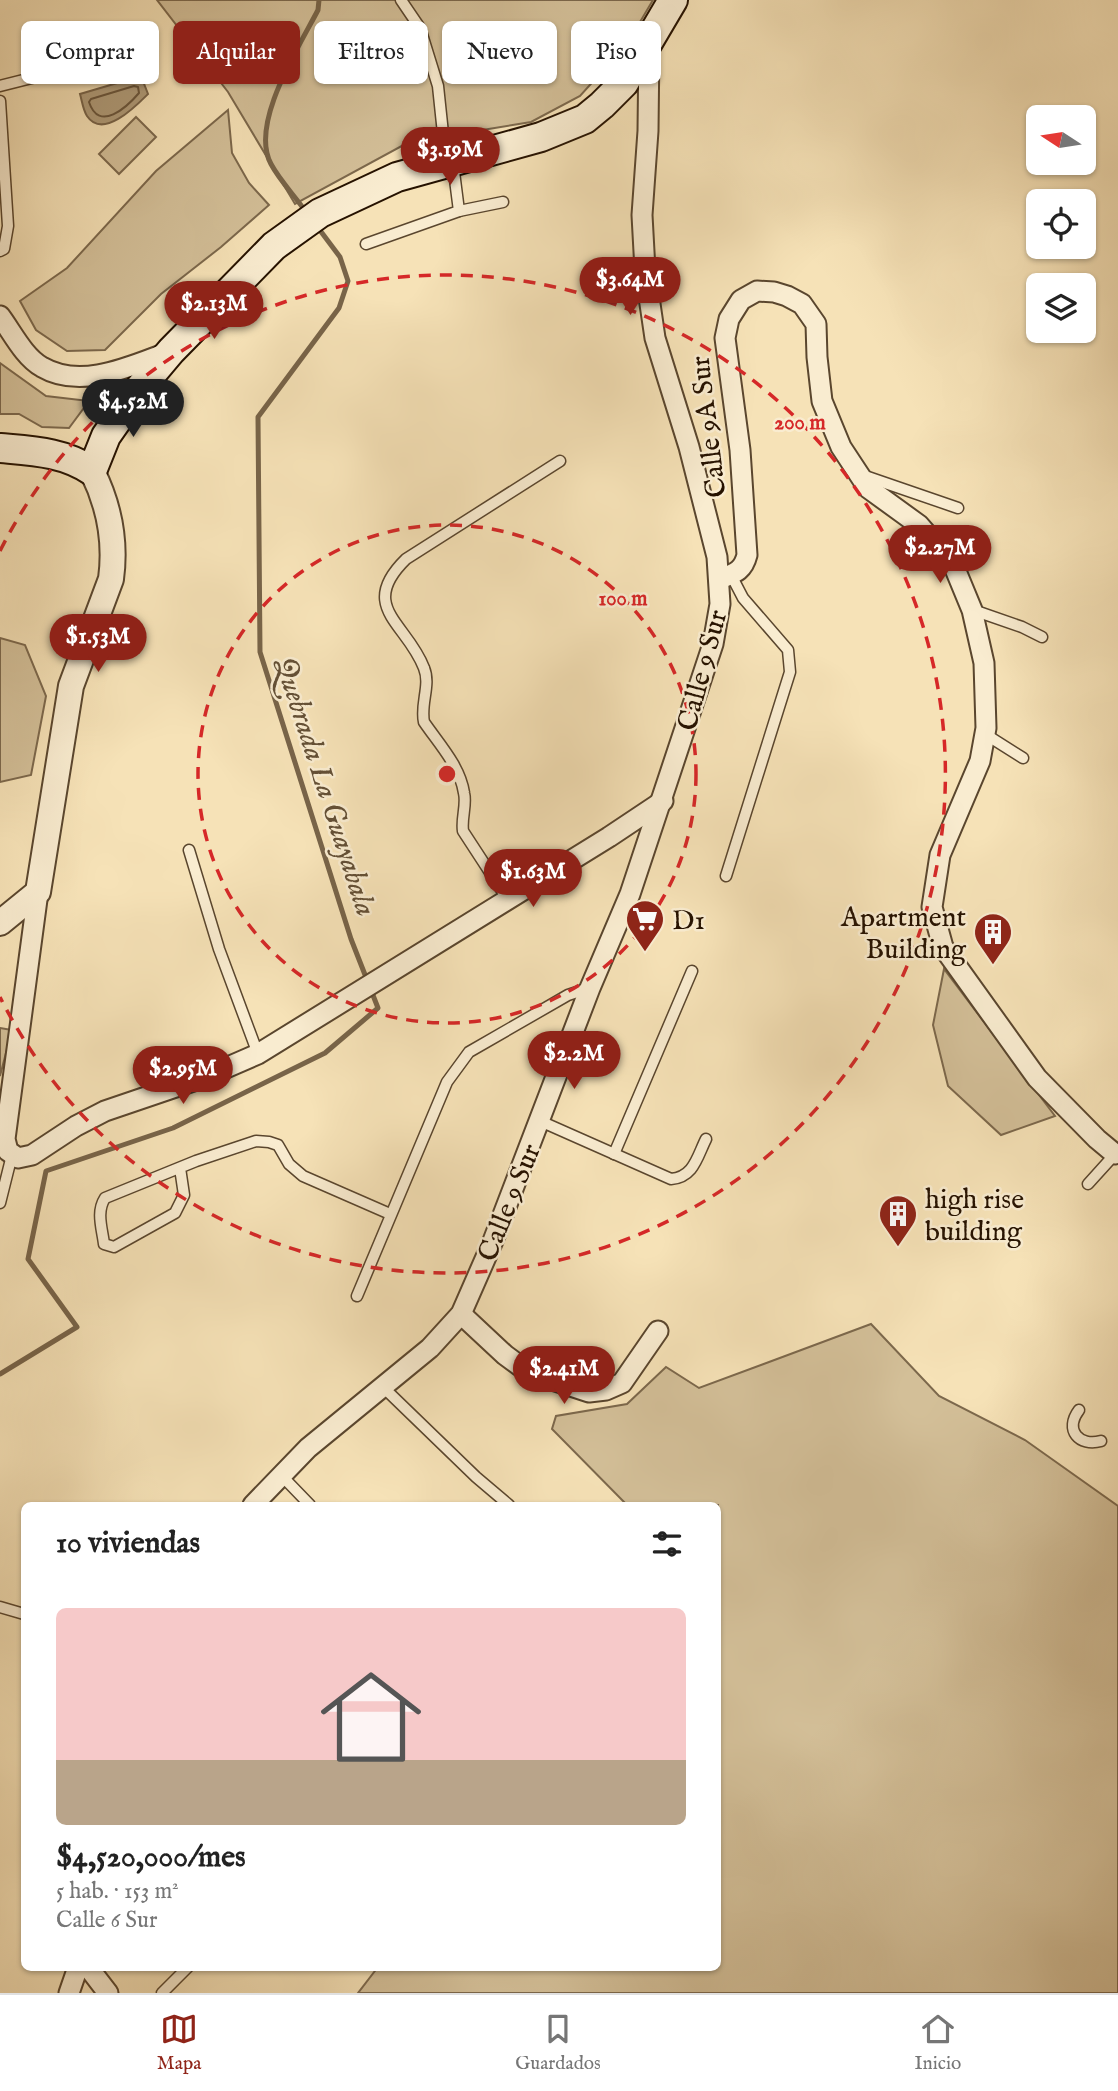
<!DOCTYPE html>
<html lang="es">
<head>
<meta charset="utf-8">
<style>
  :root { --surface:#fff; --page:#f2f2f2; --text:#222; --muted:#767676; --line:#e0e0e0; --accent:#8f2418 }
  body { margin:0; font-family:"IM FELL English",serif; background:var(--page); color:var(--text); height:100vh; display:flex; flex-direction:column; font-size:26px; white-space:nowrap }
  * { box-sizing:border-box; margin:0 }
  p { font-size:23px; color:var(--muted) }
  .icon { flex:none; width:38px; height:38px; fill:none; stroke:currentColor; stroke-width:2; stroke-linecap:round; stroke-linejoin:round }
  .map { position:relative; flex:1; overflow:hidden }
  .drawer { position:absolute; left:21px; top:1502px; width:700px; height:469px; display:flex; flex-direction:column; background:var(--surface); border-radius:10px; box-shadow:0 2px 5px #0004 }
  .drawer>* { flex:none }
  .guide { position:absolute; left:21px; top:21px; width:700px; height:63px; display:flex; gap:14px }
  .needle { width:46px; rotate:282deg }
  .buttons { position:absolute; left:1026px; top:105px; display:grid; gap:14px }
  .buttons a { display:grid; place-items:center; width:70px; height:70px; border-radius:10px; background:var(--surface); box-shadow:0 2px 5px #0004; font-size:35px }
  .price { position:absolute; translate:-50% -60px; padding:0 16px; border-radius:24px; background:var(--accent); color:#fff; font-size:23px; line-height:46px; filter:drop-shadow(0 2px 4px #0008) }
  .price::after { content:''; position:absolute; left:50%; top:42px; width:21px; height:16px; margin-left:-10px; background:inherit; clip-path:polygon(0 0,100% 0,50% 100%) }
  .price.current { background:#222; color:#fff }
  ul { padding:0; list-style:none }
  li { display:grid; align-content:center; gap:14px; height:371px; padding:0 35px }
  li span { display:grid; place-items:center; height:217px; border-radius:10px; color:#555 }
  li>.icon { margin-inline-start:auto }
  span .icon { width:126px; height:126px; fill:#fffc; stroke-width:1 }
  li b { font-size:30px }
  h2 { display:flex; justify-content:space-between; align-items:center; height:84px; padding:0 35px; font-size:30px }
  .tag { padding:0 24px; border-radius:10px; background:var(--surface); box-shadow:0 2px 5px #0004; font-size:24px; line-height:63px }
  .tag.current { background:var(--accent); color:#fff }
  .dock { display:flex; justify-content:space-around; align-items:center; height:98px; border-top:2px solid var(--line); background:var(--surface); font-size:19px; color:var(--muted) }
  .dock a { display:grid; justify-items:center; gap:4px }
  .dock .current { color:var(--accent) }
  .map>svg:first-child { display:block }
  .green { fill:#d3bf98; stroke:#7c684c; stroke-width:2 }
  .water { fill:#af9b79; stroke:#786449; stroke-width:2 }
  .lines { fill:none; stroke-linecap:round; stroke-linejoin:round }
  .shore { stroke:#6a563c; stroke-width:2 }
  .stream { stroke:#786449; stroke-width:5 }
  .service-casing { stroke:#5a462e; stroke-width:13 }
  .minor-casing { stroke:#5a462e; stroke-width:23 }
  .tertiary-casing { stroke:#5a462e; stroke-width:28 }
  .secondary-casing { stroke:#261200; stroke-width:32 }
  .service { stroke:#f9ecd0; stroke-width:10 }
  .minor { stroke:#f9ecd0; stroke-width:19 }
  .tertiary { stroke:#f9ecd0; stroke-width:24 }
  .secondary { stroke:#f9ecd0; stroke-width:28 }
  .ring { fill:none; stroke:#d62828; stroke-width:3.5; stroke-dasharray:12 9 }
  .labels { text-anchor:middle; stroke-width:5; stroke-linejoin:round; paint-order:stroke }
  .street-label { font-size:28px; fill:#261200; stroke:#f9ecd0 }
  .poi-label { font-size:28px; fill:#261200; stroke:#f9ecd0; text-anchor:start }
  .water-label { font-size:30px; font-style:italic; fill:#645036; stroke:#f9ecd0 }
  .centre { fill:#d62828; stroke:#f9ecd0; stroke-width:3.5 }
  .ring-label { font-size:21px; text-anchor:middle; font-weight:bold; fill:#d62828; stroke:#f9ecd0; stroke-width:5; stroke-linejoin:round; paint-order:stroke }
</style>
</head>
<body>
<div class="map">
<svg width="1118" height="1993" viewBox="0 0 1118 1993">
  <rect width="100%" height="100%" fill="#f6e2b7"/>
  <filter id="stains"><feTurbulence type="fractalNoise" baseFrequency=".00286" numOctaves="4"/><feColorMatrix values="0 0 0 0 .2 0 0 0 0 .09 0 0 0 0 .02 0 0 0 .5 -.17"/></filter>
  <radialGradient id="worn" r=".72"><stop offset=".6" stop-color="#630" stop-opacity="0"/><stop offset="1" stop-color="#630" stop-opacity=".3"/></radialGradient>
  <!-- green -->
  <g class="green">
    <path d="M 157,0 L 653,0 L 627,44 L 580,96 L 531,122 L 409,142 L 295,204 L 228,92 Z"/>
    <path d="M 228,110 L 232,153 L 249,183 L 269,205 L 221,247 L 161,294 L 105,350 L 67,351 L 36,330 L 20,301 L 67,268 L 156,171 Z"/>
    <path d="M 136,117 L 156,137 L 119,174 L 99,154 Z"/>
    <path d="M 0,363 L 46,396 L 89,401 L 69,428 L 42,427 L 19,414 L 0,414 Z"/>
    <path d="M 0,638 L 25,645 L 46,696 L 31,775 L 0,782 Z"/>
    <path d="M 944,969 L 1055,1116 L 1001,1135 L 948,1086 L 933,1025 Z"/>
    <path d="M 0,1028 L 12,1030 L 0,1076 Z"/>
    <path d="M 871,1324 L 939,1396 L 1025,1440 L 1118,1506 L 1118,1993 L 358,1993 L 378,1967 L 718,1967 L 718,1505 L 627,1505 L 552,1429 L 556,1416 L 627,1404 L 666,1367 L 699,1388 Z"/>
  </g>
  <!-- water -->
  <path class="water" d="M 141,76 L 148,94 C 136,106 103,140 87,116 C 83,110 82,101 80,94 Z"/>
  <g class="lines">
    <!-- shore -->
    <path class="shore" d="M 134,86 L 138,87 L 139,93 C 127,107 99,133 89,102 L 91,99 Z"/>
    <!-- stream -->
    <g class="stream">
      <path d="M 306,212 C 295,196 280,181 271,164 C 249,124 299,47 318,10 L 319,0"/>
      <path d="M 0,1374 L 77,1327 L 28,1259 L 46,1171 L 173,1128 L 325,1053 L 378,1008 L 351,939 L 260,652 L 258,417 L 339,308 L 348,281 L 340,257 L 316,225"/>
    </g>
    <defs>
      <g id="service">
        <path d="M 401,0 L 420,28 L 438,86 L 446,162"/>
        <path d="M 0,86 L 123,55"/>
        <path d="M 0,101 L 8,226 L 4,249 L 0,251"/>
        <path d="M 459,211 L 503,202"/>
        <path d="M 366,244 L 459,211 L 453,164"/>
        <path d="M 862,475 L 958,508"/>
        <path d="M 973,610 L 1022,627 L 1042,637"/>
        <path d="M 985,734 L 1023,758"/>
        <path d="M 189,850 L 219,949 L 258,1054"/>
        <path d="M 726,876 L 790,672 L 788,650 L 743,598 L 731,575"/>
        <path d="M 508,900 L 463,831 C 461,818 467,805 464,793 C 460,766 439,744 424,722 C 420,704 431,685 424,668 C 407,623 357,607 406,559 L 560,461"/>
        <path d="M 540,1121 L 671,1179 C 694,1177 697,1157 706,1139"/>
        <path d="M 614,1154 L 692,971"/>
        <path d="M 180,1168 L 184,1195 L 175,1213 L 114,1247 L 104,1244 C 102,1228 96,1212 105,1198 L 196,1161 L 256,1141 L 269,1142 L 278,1145 L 289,1164 L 303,1176 L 390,1214"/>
        <path d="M 1088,1184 L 1115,1154"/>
        <path d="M 0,1203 L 12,1155"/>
        <path d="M 357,1296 L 447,1082 L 469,1052 L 568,995 L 589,988"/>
        <path d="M 383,1387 L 476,1477 L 509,1505"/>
        <path d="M 1079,1410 C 1064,1430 1079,1447 1101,1441"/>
        <path d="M 282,1476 L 310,1505"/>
        <path d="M 0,1607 L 24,1614"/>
        <path d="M 162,1993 L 188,1967"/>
      </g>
      <g id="minor">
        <path d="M 0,316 C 12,332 24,357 42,367 C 81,390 131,366 169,352"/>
        <path d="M 720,579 C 735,573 743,571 747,555 L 740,450 L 725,338 L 729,319 L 741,300 L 757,291 L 774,292 L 787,296 L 802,304 L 816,324 L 817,357 L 822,401 L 841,447 L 868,488 L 919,525 L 953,564 L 972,610 L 984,663 L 986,728 L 980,761 L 940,855 L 932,907 L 943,947 L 1037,1078 L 1097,1139 L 1115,1154"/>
        <path d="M 38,892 L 5,1139 L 8,1151 L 18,1158 L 32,1155 L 76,1126 L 105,1111 L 205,1077 L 258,1054 L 609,837 L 663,801"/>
        <path d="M 461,1314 L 505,1355 L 528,1372 L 589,1392 L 606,1390 L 622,1383 L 658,1331"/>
        <path d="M 253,1505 L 308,1448 L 430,1348 L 461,1314 L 493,1241 L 590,988 L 630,894 L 713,644 L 720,604 L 717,557 L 689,447 L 655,338 L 645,270 L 642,215 L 648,131 L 649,45"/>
        <path d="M 88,1967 L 108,1993"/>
        <path d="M 69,1993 L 78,1967"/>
      </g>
      <path id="tertiary" d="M 0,923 L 38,892 L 71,686 L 111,579 C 116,542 109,505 92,471"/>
      <path id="secondary" d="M 0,448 C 33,451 64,452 92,471 L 106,436 L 139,389 L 171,351 L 274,246 L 320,213 L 397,177 L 541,137 L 585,119 L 602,105 L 624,83 L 673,0"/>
    </defs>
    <!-- service casing -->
    <use href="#service" class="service-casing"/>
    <!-- minor casing -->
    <use href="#minor" class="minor-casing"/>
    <!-- tertiary casing -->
    <use href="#tertiary" class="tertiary-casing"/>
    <!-- secondary casing -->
    <use href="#secondary" class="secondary-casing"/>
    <!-- service -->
    <use href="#service" class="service"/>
    <!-- minor -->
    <use href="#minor" class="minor"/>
    <!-- tertiary -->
    <use href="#tertiary" class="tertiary"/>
    <!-- secondary -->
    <use href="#secondary" class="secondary"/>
  </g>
  <!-- distance rings -->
  <g class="ring">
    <circle cx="447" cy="774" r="249"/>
    <path d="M0 551A499 499 0 1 1 0 997"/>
  </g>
  <!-- icons -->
  <defs>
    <symbol id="supermarket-pin" viewBox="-11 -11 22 30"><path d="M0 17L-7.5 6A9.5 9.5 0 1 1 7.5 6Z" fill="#8f2418" stroke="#f9ecd0"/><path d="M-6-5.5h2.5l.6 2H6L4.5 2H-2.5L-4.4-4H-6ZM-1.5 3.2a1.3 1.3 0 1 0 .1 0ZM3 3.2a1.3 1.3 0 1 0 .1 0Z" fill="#fff"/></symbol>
    <symbol id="building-pin" viewBox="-11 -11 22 30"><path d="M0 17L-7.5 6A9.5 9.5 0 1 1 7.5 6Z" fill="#8f2418" stroke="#f9ecd0"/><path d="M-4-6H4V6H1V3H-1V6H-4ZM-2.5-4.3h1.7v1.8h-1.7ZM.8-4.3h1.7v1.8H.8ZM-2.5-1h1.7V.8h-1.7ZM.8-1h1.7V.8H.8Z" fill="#fff"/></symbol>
  </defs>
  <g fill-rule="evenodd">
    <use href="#supermarket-pin" x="623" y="897" width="44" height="60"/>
    <use href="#building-pin" x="971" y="910" width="44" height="60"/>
    <use href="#building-pin" x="876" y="1192" width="44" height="60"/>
  </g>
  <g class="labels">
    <!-- street labels -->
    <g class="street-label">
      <text transform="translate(707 427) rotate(-97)" y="10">Calle 9A Sur</text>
      <text transform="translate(701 670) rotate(-75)" y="10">Calle 9 Sur</text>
      <text transform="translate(508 1202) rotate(-68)" y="10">Calle 9 Sur</text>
    </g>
    <!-- poi labels -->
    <g class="poi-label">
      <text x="966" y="926" text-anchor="end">Apartment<tspan x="966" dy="32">Building</tspan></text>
      <text x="672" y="929">D1</text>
      <text x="925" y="1208">high rise<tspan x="925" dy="32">building</tspan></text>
    </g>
    <!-- water labels -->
    <g class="water-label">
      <text transform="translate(326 786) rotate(72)" y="10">Quebrada La Guayabala</text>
    </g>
  </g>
  <circle cx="447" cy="774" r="10" class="centre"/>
  <g class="ring-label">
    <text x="800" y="429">200 m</text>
    <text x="623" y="605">100 m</text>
  </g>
  <rect width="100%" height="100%" filter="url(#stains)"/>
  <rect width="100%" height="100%" fill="url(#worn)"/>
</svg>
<div class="buttons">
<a><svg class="needle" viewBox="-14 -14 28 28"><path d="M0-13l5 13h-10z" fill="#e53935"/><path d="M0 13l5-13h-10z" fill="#767676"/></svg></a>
<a><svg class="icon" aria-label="locate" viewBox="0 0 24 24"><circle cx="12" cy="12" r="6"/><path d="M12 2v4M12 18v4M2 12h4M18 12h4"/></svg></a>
<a><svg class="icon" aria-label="layers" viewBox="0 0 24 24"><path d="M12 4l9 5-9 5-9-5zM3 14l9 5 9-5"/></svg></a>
</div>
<b class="price" style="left:450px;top:187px">$3.19M</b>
<b class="price" style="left:630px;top:317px">$3.64M</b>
<b class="price" style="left:214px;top:341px">$2.13M</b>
<b class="price current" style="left:133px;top:439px">$4.52M</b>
<b class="price" style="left:940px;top:585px">$2.27M</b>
<b class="price" style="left:98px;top:674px">$1.53M</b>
<b class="price" style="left:533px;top:909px">$1.63M</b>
<b class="price" style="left:574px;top:1091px">$2.2M</b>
<b class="price" style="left:183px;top:1106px">$2.95M</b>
<b class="price" style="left:564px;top:1406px">$2.41M</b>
<div class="guide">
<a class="tag">Comprar</a>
<a class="tag current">Alquilar</a>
<a class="tag">Filtros</a>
<a class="tag">Nuevo</a>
<a class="tag">Piso</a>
</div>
<section class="drawer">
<h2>10 viviendas<svg class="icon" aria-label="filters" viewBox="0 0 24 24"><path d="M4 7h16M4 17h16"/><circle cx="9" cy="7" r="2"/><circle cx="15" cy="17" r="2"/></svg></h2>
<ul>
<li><span style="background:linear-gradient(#f6c9c9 70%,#b9a48a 0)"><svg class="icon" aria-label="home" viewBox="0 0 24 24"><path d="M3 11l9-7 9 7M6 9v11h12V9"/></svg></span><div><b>$4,520,000/mes</b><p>5 hab. · 153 m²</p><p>Calle 6 Sur</p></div></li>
</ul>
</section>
</div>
<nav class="dock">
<a class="current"><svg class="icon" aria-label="map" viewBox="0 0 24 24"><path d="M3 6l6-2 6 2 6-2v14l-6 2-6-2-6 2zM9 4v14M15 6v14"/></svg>Mapa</a>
<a><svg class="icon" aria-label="saved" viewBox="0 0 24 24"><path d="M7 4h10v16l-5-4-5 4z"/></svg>Guardados</a>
<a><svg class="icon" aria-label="home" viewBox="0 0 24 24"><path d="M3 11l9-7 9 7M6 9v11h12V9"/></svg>Inicio</a>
</nav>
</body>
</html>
